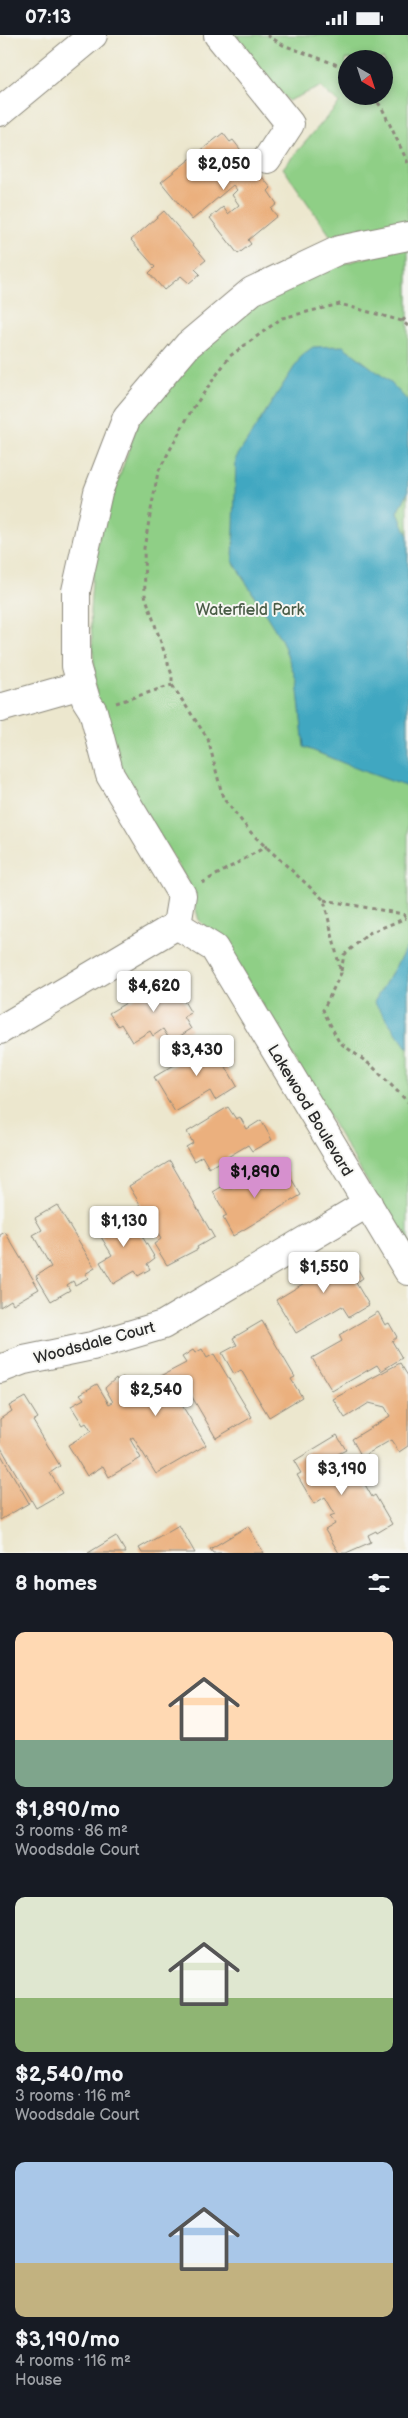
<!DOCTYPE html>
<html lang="en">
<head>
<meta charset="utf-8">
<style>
  :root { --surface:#171b24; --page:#242831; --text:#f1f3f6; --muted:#9ea1a6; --accent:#d690ce }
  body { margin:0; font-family:"Balsamiq Sans",sans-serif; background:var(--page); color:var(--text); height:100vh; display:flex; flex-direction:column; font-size:19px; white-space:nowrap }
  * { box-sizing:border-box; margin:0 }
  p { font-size:16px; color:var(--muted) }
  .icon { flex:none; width:28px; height:28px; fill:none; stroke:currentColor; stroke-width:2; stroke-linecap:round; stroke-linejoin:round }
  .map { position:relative; height:1518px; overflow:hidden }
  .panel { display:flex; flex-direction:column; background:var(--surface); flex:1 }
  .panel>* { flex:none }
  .needle { width:32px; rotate:141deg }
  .tools { position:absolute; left:338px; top:15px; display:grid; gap:10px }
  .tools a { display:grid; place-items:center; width:55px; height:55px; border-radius:50%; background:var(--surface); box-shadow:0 2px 8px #0003; font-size:25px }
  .price { position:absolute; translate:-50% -42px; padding:0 11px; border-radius:5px; background:#fff; color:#222; font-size:16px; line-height:32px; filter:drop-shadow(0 1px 2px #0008) }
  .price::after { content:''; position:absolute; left:50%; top:30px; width:15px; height:11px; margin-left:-8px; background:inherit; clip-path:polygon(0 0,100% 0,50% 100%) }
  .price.selected { background:var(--accent); color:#111 }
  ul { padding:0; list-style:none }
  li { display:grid; align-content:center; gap:10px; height:265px; padding:0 15px }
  li span { display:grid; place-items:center; height:155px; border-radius:10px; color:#555 }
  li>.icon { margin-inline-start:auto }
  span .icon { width:90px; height:90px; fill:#fffc; stroke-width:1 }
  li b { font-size:21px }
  h2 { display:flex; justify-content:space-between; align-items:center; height:60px; padding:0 15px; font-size:21px }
  .status { display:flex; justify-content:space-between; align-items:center; height:35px; padding:0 25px; background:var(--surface); direction:ltr }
  .status svg { height:14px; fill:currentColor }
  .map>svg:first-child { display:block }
  .green { fill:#8fcf86; stroke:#5d7d58; fill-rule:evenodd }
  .water { fill:#40a7c1; stroke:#366976 }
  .building { fill:#ebb07e }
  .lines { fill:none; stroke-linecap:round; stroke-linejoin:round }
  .street-casing { stroke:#8c897c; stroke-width:30 }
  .path { stroke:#8c897c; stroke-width:3; stroke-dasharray:4 4; stroke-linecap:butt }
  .street { stroke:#fff; stroke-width:28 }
  .labels { text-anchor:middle; stroke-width:4; stroke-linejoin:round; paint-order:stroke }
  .park-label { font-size:16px; fill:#495c46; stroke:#f6f6f2 }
  .street-label { font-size:16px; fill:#2b2b2b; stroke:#f6f6f2 }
</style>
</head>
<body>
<div class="status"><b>07:13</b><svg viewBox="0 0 49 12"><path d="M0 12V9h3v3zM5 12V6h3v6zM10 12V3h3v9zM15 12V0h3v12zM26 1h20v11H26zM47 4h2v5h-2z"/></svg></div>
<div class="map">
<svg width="408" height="1518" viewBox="0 0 408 1518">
  <rect width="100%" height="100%" fill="#f6f6f2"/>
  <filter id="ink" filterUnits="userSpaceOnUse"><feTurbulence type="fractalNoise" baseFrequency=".02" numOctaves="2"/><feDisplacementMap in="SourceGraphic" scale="10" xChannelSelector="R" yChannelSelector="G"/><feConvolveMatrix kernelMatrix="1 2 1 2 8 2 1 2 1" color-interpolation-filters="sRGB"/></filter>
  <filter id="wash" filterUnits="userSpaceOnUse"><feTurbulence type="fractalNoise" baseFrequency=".0096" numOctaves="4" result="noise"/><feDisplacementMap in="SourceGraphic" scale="20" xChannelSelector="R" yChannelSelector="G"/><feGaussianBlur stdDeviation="1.12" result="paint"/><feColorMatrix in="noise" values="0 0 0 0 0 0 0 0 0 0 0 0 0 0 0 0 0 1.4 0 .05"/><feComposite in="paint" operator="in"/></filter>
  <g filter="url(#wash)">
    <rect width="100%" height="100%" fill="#ece7ce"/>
    <!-- green -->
    <g class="green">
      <path d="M 231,0 L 408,0 L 408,187 L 332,203 L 283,133 L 339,68 L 320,52 L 288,66 ZM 346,24 L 384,24 L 384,61 L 346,61 Z"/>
      <path d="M 408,211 L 408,1215 L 235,924 L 199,885 L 188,847 L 129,751 L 98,681 L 90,576 L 94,517 L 139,384 L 194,315 L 269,259 L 339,230 Z"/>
    </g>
    <!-- water -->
    <g class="water">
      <path d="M 343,311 L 389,346 L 408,366 L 408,457 L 398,478 L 408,501 L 408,752 L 363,736 L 304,712 L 297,647 L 282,606 L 233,526 L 236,423 L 302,320 L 313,312 Z"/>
      <path d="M 407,912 L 408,913 L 408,1014 L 374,967 Z"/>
    </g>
    <g id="blocks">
      <!-- building -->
      <g class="building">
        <path d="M 223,98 L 230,107 L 233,105 L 247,123 L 244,125 L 256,140 L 259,138 L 271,153 L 268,156 L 277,169 L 271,174 L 277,181 L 248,205 L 251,209 L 238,219 L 210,183 L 223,172 L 228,179 L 239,170 L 232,160 L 237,155 L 233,150 L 192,185 L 161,147 Z"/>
        <path d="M 164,176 L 206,225 L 195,234 L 200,239 L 189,248 L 181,241 L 164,255 L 149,238 L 155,232 L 131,205 Z"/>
        <path d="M 170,942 L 191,978 L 184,982 L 191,994 L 171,1007 L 163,994 L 153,1001 L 150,996 L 132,1007 L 121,989 L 118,991 L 109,978 Z"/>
        <path d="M 218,1004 L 232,1029 L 226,1032 L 237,1051 L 215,1065 L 210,1056 L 175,1077 L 154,1042 Z"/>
        <path d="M 228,1072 L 236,1084 L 240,1082 L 247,1094 L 261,1085 L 272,1105 L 252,1116 L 248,1110 L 209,1133 L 202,1121 L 194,1126 L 186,1112 L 193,1108 L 187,1097 Z"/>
        <path d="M 170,1126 L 214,1202 L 197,1212 L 198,1214 L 167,1230 L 154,1209 L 161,1204 L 129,1151 Z"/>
        <path d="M 285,1133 L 301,1160 L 233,1201 L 223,1183 L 227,1181 L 213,1157 L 228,1148 L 231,1153 L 256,1138 L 261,1147 Z"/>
        <path d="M 57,1170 L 95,1233 L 85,1239 L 88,1243 L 75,1250 L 73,1246 L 67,1250 L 70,1255 L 51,1266 L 36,1241 L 51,1232 L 33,1200 L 42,1195 L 35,1183 Z"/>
        <path d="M 126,1174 L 155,1223 L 147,1229 L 150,1234 L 138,1241 L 135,1236 L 113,1249 L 100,1227 L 112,1220 L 95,1192 Z"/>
        <path d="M 5,1197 L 39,1254 L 13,1269 L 11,1265 L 0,1272 L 0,1200 Z"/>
        <path d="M 342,1218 L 349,1231 L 354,1228 L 363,1243 L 356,1248 L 369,1270 L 349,1282 L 342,1271 L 296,1298 L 276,1265 L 306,1247 L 303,1242 Z"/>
        <path d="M 378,1277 L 385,1290 L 389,1288 L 397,1302 L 392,1306 L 402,1323 L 381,1336 L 377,1330 L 332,1356 L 312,1323 L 342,1306 L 339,1300 Z"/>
        <path d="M 262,1286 L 295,1342 L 291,1344 L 302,1362 L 269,1382 L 241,1335 L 234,1339 L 222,1318 L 237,1310 L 233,1303 Z"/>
        <path d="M 202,1314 L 207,1323 L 214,1319 L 252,1382 L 216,1403 L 188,1355 L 177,1362 L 206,1410 L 156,1439 L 133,1402 L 130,1404 L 141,1423 L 109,1442 L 103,1431 L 87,1441 L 68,1410 L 91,1396 L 86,1388 L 83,1390 L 71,1371 L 84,1364 L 80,1359 L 97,1349 L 109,1369 L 113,1367 L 105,1353 L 116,1343 L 117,1345 L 123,1342 L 135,1363 L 145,1357 L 142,1351 L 186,1328 L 182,1322 L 193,1315 L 195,1318 Z"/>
        <path d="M 400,1328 L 408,1341 L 408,1411 L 399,1417 L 391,1405 L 362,1422 L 352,1404 L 390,1381 L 385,1372 L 369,1368 L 345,1383 L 333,1364 Z"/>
        <path d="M 25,1362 L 38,1383 L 33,1386 L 60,1431 L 50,1438 L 62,1458 L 36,1473 L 0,1411 L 0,1384 L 12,1376 L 9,1371 Z"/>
        <path d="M 337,1400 L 346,1415 L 338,1419 L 345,1430 L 351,1426 L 354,1431 L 357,1430 L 366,1445 L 363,1446 L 372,1462 L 375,1460 L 392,1489 L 377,1498 L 376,1496 L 368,1500 L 371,1507 L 346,1518 L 339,1518 L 325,1495 L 335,1489 L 330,1481 L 335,1479 L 325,1462 L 314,1469 L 297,1440 L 301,1438 L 294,1426 Z"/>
        <path d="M 0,1418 L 29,1468 L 0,1485 Z"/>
        <path d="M 179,1490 L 195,1518 L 142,1518 L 139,1513 Z"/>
        <path d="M 248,1491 L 264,1518 L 213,1518 L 210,1514 Z"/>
        <path d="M 116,1501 L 126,1518 L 88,1518 Z"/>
      </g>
    </g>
  </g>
  <g filter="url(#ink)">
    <use href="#blocks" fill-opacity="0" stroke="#8c897c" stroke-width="1"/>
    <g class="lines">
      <defs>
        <g id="street">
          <path d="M 218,0 L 290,89 L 267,124"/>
          <path d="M 0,77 L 93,0"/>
          <path d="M 408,201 L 339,215 L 252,256 L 188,310 L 127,382 L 98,457 L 76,556 L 76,631 L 86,665 L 93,676 L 110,740 L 182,860 L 177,890 L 214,913 L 408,1236"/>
          <path d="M 0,673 L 81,650"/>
          <path d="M 0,995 L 177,890"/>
          <path d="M 0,1334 L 24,1325 L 92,1311 L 163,1290 L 368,1168"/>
        </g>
      </defs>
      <!-- street casing -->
      <use href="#street" class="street-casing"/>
      <!-- path -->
      <g class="path">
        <path d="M 267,0 L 283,10 L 346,33"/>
        <path d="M 373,61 L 382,73 L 408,128"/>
        <path d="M 402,286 L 408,281"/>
        <path d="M 408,291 L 402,286 L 340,269 L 282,283 L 230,321 L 191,376 L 158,437 L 144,513 L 145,560 L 172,640 L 172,650 L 208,704 L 223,763 L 253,800 L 324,865 L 341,938 L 323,975 L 339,1007 L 372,1031 L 408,1067"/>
        <path d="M 116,668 L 172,650"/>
        <path d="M 202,848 L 267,811"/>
        <path d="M 324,865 L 403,879 L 408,883"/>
        <path d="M 341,936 L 344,920 L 369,898 L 406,883"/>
      </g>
      <!-- street -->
      <use href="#street" class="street"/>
    </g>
  </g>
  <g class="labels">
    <!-- park labels -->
    <g class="park-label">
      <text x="250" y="580">Waterfield Park</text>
    </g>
    <!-- street labels -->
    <g class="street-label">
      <text transform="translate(311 1075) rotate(59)" y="6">Lakewood Boulevard</text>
      <text transform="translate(94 1307) rotate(-15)" y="6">Woodsdale Court</text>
    </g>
  </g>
</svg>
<div class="tools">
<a><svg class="needle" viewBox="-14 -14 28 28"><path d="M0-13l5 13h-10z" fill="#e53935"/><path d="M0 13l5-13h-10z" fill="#9ea1a6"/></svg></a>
</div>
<b class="price" style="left:224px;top:156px">$2,050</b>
<b class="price" style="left:154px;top:978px">$4,620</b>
<b class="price" style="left:197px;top:1042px">$3,430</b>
<b class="price selected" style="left:255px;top:1164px">$1,890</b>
<b class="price" style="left:124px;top:1213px">$1,130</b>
<b class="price" style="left:324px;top:1259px">$1,550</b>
<b class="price" style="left:156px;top:1382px">$2,540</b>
<b class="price" style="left:342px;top:1461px">$3,190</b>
</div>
<section class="panel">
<h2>8 homes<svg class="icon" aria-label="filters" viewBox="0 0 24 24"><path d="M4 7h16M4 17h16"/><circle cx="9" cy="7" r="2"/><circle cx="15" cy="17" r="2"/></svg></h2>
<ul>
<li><span style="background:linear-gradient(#ffd9b3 70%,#7fa58c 0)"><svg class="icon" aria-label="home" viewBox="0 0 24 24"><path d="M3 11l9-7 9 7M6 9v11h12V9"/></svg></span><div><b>$1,890/mo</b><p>3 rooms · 86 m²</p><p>Woodsdale Court</p></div></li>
<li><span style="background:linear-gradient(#dfe7d0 65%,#8fb573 0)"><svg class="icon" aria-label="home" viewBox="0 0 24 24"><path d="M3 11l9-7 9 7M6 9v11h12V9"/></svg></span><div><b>$2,540/mo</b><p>3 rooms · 116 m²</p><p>Woodsdale Court</p></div></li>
<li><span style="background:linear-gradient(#a9c7e8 65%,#c2b280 0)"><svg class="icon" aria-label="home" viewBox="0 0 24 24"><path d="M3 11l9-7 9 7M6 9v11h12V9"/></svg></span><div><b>$3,190/mo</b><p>4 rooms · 116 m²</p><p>House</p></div></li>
</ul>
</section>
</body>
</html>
